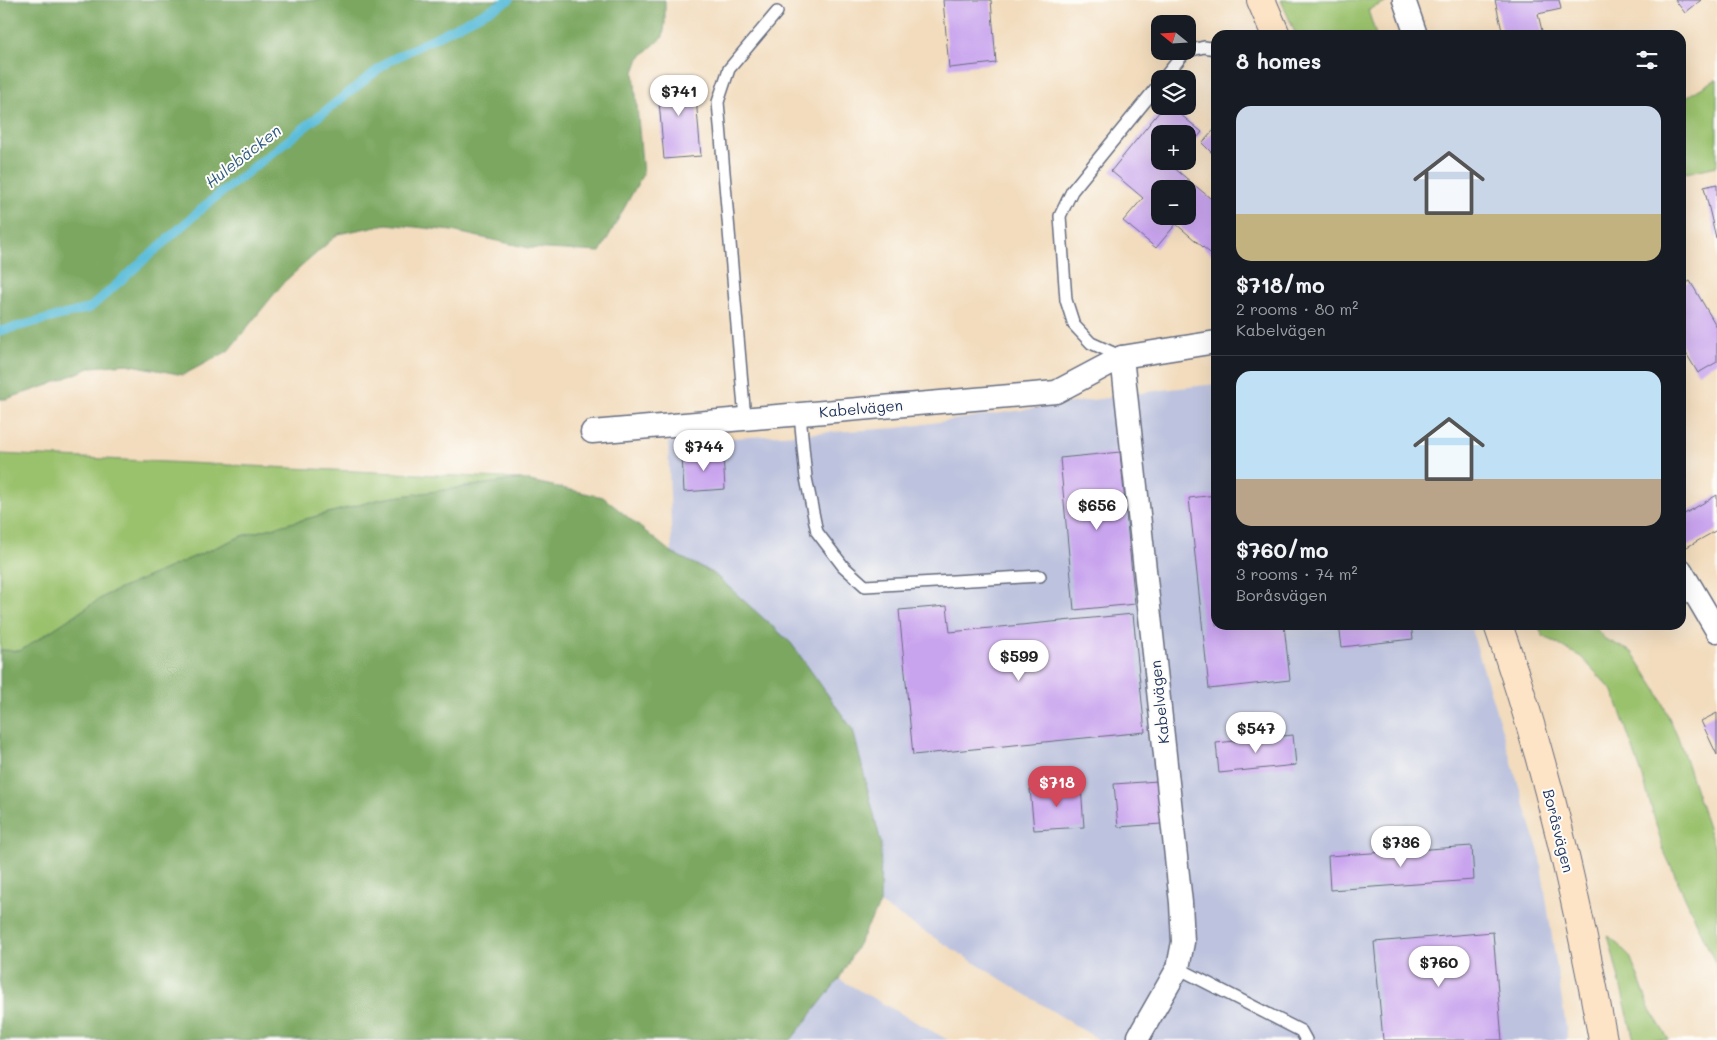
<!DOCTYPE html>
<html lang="en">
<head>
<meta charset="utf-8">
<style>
  :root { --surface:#171b24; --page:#242831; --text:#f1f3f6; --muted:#9ea1a6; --line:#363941; --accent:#d1495b }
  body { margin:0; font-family:Mali,sans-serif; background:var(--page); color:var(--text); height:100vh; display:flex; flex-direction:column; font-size:19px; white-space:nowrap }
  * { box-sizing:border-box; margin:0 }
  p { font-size:16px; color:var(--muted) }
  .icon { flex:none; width:28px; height:28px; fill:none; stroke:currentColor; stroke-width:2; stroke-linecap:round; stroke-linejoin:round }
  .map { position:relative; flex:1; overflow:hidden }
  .drawer { position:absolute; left:1211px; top:30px; width:475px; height:600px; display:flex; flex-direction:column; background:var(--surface); border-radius:15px; box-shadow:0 5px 20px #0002 }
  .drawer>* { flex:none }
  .needle { width:32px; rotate:288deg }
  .fabs { position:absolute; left:1151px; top:15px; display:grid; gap:10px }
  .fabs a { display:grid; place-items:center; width:45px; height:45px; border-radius:10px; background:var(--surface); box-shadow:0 5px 20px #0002; font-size:25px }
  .price { position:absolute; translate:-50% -42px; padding:0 11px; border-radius:18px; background:#fff; color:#222; font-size:16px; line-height:32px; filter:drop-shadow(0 1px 2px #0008) }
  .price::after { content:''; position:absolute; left:50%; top:30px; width:15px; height:11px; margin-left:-8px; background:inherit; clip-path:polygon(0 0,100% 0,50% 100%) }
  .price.on { background:var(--accent); color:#fff }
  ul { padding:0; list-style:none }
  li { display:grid; align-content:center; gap:10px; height:265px; padding:0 25px }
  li+li { border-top:1px solid var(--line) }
  li span { display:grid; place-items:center; height:155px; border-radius:15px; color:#555 }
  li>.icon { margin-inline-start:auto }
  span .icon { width:90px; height:90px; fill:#fffc; stroke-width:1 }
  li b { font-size:21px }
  h2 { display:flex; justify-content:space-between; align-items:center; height:60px; padding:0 25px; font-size:21px }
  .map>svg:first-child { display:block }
  .industrial { fill:#bdc3de }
  .green { fill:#9ac16c; stroke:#5a7865 }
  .forest { fill:#7ba760; stroke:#4b6b5f }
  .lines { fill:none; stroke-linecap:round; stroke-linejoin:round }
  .stream { stroke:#5cbdda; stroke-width:9 }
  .building { fill:#c9a4ee; fill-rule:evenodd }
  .lane-casing { stroke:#666c7f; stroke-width:14 }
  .street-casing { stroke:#666c7f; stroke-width:25 }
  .secondary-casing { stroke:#666c7f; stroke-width:30 }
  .lane { stroke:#fff; stroke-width:11 }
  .street { stroke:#fff; stroke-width:22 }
  .secondary { stroke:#fee4c6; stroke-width:28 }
  .labels { text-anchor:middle; stroke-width:4; stroke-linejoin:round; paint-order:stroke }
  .street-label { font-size:15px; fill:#1b2f5e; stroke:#fdfcf7 }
  .water-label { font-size:16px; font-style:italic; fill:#2e5a83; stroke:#fdfcf7 }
</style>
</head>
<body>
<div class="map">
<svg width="1717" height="1040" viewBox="0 0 1717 1040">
  <rect width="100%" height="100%" fill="#fdfcf7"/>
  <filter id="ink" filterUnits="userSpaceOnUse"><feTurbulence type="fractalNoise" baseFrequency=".02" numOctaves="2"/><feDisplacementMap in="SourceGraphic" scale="10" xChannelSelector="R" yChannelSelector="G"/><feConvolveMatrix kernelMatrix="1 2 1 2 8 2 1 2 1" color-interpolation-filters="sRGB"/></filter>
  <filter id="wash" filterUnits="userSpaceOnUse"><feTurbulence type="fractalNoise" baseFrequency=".0096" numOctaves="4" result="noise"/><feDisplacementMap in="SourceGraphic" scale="20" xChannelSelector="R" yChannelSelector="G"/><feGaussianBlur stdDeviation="1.12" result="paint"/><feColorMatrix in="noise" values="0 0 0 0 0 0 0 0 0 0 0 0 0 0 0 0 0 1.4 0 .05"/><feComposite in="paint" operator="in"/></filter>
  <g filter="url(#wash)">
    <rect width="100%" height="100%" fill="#f2dcbd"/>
    <!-- industrial -->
    <g class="industrial">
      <path d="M 1216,384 L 1216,625 L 1470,625 L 1539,852 L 1568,1040 L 1099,1040 L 880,904 L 881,843 L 853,730 L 791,643 L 713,573 L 672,553 L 668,442 L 897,428 L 1162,390 Z"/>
      <path d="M 839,979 L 948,1040 L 791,1040 Z"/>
    </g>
    <!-- green -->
    <g class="green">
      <path d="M 1281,0 L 1388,0 L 1388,1 L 1368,10 L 1376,35 L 1296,35 Z"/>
      <path d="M 1715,80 L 1717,80 L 1717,166 L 1686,173 L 1681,164 L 1681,100 Z"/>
      <path d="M 0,454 L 521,479 L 381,499 L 242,536 L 106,595 L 20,651 L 0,650 Z"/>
      <path d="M 1537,625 L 1593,625 L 1605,639 L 1632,652 L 1657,691 L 1679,740 L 1717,855 L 1717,967 L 1663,849 L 1643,778 L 1613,691 L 1581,657 L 1543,636 Z"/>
      <path d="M 1608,935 L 1630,956 L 1651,1011 L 1669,1040 L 1634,1040 Z"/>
    </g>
    <!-- forest -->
    <g class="forest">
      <path d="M 0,0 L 665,0 L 665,24 L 663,37 L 639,58 L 634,72 L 643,174 L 600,252 L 529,248 L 452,231 L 387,224 L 338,234 L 284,282 L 228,351 L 183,375 L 127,364 L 92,367 L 49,385 L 6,399 L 0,399 Z"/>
      <path d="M 521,479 L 603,497 L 672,553 L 713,573 L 791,643 L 853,730 L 881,843 L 880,904 L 839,979 L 791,1040 L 0,1040 L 0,650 L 20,651 L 106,595 L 242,536 L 381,499 Z"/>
    </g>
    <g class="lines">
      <!-- stream -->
      <path class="stream" d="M 0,331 L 90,308 L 207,204 L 389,61 L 509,0"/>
    </g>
    <g id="blocks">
      <!-- building -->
      <g class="building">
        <path d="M 943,0 L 991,0 L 996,63 L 949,68 Z"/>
        <path d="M 1495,0 L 1559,0 L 1561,9 L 1538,14 L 1543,35 L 1503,35 Z"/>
        <path d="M 1675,0 L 1701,0 L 1685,13 Z"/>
        <path d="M 694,75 L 701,156 L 664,159 L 657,78 Z"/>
        <path d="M 1164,106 L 1170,106 L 1202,132 L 1188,149 L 1188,134 L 1160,134 L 1160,161 L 1178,161 L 1173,167 L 1216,203 L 1216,258 L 1176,224 L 1156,248 L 1123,221 L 1143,198 L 1111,171 ZM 1160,189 L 1188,189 L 1188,216 L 1160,216 Z"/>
        <path d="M 1216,128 L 1216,157 L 1202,143 Z"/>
        <path d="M 1717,184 L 1717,238 L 1716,238 L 1704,187 Z"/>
        <path d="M 1690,281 L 1717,327 L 1717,362 L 1698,373 L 1681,345 L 1681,286 Z"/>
        <path d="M 1120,452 L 1135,604 L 1074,610 L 1060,458 Z"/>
        <path d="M 723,453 L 725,489 L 684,492 L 682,456 Z"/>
        <path d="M 1216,495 L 1216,625 L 1284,625 L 1290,680 L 1209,689 L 1189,498 Z"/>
        <path d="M 1717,495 L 1717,530 L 1687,547 L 1681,538 L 1681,516 Z"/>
        <path d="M 947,606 L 950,632 L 1133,614 L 1145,732 L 913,755 L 899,610 Z"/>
        <path d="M 1339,625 L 1411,625 L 1413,639 L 1342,647 Z"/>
        <path d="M 1717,713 L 1717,755 L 1701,721 Z"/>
        <path d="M 1293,735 L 1296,765 L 1219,773 L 1216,743 Z"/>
        <path d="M 1158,781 L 1161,824 L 1118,827 L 1114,784 Z"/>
        <path d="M 1081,786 L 1084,827 L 1034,830 L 1030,789 Z"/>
        <path d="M 1472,846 L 1474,880 L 1330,890 L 1328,856 Z"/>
        <path d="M 1493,932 L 1502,1040 L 1383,1040 L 1374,942 Z"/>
      </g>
    </g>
  </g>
  <g filter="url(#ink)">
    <use href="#blocks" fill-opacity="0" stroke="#666c7f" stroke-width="1"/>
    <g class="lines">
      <defs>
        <g id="lane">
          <path d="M 1188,51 L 1204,47 L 1216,49"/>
          <path d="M 1163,79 L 1185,52 L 1187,51"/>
          <path d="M 1122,357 L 1091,343 L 1074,325 L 1066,300 L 1060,216 L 1072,191 L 1160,83"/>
          <path d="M 800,415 L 806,478 L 817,532 L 843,566 L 865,586 L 1040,576"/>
          <path d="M 745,419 L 718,102 L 729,69 L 777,12"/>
          <path d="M 1178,968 L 1301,1031 L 1306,1040"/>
        </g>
        <g id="street">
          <path d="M 1404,0 L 1416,35"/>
          <path d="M 1122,357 L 1181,903 L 1183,942 L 1178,968 L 1139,1036"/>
          <path d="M 592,432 L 1056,392 L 1122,357 L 1216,342"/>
          <path d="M 1681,570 L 1717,631"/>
        </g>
        <g id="secondary">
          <path d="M 1261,0 L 1276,35"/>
          <path d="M 1498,625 C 1546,760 1577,900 1603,1040"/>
        </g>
      </defs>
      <!-- lane casing -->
      <use href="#lane" class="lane-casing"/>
      <!-- street casing -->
      <use href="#street" class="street-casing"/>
      <!-- secondary casing -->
      <use href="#secondary" class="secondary-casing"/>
      <!-- lane -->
      <use href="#lane" class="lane"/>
      <!-- street -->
      <use href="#street" class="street"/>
      <!-- secondary -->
      <use href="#secondary" class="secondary"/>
    </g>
  </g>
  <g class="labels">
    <!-- street labels -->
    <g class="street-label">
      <text transform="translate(861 409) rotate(-5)" y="5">Kabelvägen</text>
      <text transform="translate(1160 702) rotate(-96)" y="5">Kabelvägen</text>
      <text transform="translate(1558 831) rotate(76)" y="5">Boråsvägen</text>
    </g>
    <!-- water labels -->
    <g class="water-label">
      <text transform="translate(243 156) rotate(-38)" y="6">Hulebäcken</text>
    </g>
  </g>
</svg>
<div class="fabs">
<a><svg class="needle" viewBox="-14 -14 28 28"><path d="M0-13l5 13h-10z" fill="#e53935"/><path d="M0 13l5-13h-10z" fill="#9ea1a6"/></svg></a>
<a><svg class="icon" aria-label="layers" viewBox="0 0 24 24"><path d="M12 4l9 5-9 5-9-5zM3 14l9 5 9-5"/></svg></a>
<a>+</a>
<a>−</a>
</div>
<b class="price" style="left:679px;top:117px">$741</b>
<b class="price" style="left:704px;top:472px">$744</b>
<b class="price" style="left:1097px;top:531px">$656</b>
<b class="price" style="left:1019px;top:682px">$599</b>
<b class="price" style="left:1256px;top:754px">$547</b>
<b class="price on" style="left:1057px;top:808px">$718</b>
<b class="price" style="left:1401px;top:868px">$736</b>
<b class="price" style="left:1439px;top:988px">$760</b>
<section class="drawer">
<h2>8 homes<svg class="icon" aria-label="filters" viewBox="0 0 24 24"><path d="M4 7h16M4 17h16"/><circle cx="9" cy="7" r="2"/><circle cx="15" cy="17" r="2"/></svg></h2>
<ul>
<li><span style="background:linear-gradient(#c9d6e8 70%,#c2b280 0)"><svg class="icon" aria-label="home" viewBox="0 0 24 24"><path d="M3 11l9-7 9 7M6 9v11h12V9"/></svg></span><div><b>$718/mo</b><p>2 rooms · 80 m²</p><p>Kabelvägen</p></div></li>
<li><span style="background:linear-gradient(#bfe0f5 70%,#b9a48a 0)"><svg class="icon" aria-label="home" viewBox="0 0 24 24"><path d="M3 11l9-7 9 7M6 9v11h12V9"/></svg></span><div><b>$760/mo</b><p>3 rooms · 74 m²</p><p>Boråsvägen</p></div></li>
</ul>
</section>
</div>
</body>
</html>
